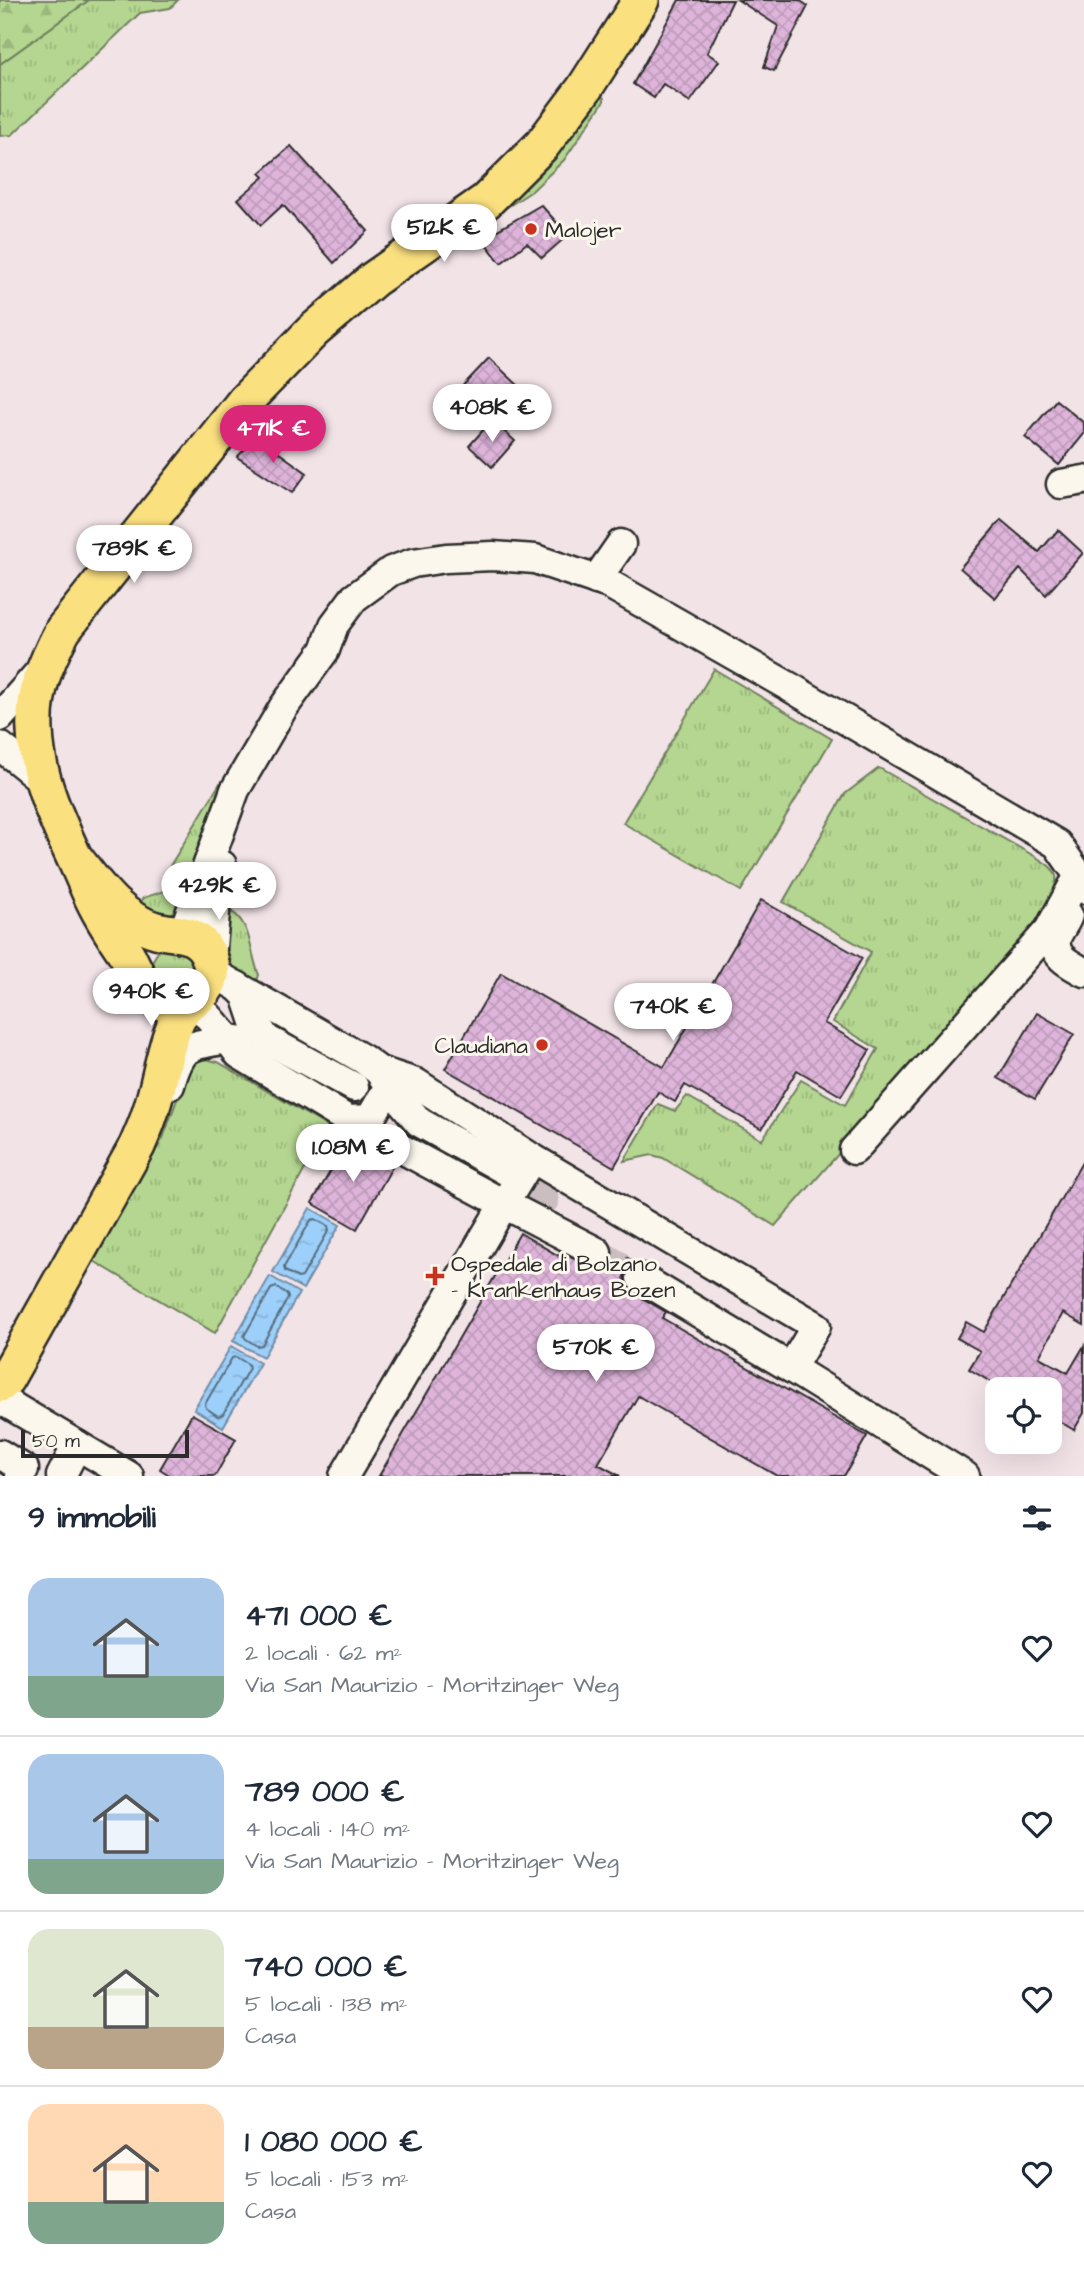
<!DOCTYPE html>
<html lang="it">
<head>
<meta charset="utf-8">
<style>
  :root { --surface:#fff; --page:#f6f6f7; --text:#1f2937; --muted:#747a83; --line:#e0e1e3; --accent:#db2777 }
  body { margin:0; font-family:"Architects Daughter",sans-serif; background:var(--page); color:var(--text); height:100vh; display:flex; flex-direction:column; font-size:26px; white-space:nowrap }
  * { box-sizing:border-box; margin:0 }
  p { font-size:23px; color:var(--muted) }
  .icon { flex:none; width:38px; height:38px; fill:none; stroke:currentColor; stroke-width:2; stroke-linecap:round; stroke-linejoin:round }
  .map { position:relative; height:1476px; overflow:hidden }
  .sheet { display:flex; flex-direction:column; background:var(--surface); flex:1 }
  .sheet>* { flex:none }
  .buttons { position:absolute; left:985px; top:1377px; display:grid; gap:14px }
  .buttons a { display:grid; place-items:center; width:77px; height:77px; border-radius:14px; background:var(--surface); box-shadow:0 7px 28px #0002; font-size:35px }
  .scale { position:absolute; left:21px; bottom:18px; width:168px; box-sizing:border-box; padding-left:7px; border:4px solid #2b2b2b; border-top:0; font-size:19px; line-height:24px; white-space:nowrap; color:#2b2b2b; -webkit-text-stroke:5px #fbf7ec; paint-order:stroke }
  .price { position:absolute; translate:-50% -60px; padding:0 16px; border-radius:24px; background:#fff; color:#222; font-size:23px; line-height:46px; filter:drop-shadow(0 2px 4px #0008) }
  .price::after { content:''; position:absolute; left:50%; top:42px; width:21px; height:16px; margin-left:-10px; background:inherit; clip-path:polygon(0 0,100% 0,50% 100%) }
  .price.active { background:var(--accent); color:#fff }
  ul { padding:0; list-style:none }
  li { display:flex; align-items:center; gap:21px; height:175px; padding:0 28px }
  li+li { border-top:2px solid var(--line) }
  li span { display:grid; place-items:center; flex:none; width:196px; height:140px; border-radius:21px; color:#555 }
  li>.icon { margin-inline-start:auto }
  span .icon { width:84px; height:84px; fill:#fffc; stroke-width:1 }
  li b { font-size:30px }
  h2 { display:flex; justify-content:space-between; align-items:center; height:84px; padding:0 28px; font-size:30px }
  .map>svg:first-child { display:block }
  .grass { fill:url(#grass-tufts); stroke:#70805e; stroke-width:2 }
  .forest { fill:url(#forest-firs); stroke:#70805e; stroke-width:2 }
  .water { fill:url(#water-ripples); stroke:#6f8da7; stroke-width:2 }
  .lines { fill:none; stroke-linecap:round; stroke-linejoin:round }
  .shore { stroke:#586d7e; stroke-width:2 }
  .building { fill:url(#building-cross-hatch); stroke:#2b2b2b; stroke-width:2 }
  .minor-tunnel { stroke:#cabec1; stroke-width:28; stroke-dasharray:28 14; stroke-linecap:butt }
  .minor-casing { stroke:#2b2b2b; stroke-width:33 }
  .major-casing { stroke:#2b2b2b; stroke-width:40 }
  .minor { stroke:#fbf7ec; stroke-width:28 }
  .major { stroke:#fbe080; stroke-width:35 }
  .poi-dot { fill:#c8321e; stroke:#fbf7ec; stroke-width:2.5 }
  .labels { text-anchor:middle; stroke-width:6; stroke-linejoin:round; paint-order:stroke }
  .poi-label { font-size:23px; fill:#2b2b2b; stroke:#fbf7ec; text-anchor:start }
</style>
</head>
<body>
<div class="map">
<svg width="1084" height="1476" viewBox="0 0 1084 1476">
  <defs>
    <pattern id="grass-tufts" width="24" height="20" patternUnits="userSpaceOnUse" patternTransform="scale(1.75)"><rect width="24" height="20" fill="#b4d690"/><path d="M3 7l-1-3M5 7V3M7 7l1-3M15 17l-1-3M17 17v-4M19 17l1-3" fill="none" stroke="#9bb87c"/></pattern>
    <pattern id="forest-firs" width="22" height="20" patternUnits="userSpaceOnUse" patternTransform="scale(1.75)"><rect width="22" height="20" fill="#b4d690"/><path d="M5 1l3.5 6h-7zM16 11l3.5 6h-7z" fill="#9bb87c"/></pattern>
    <pattern id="water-ripples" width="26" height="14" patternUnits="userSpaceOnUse" patternTransform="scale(1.75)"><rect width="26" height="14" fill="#9ccffa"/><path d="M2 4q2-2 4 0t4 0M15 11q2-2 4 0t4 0" fill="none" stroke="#87b2d6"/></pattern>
    <pattern id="building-cross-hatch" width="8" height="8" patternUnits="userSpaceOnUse" patternTransform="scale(1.75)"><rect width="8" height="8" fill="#deb4da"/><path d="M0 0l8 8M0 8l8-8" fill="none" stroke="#bf9bbb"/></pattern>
  </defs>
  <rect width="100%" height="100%" fill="#f2e3e7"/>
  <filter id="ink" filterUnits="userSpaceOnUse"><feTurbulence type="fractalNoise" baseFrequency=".0143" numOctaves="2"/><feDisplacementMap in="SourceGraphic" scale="14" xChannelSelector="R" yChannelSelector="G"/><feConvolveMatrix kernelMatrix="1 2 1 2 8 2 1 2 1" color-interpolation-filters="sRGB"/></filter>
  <g filter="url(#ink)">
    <!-- grass -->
    <g class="grass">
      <path d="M 89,0 L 178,0 L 170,8 L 140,13 L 12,135 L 0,136 L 0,64 Z"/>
      <path d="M 596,92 L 604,98 L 604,101 L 564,160 L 532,191 L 486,221 Z"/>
      <path d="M 714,669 L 832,739 L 741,891 L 623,823 Z"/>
      <path d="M 879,768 L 1036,857 C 1043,862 1054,867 1056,876 C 1059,890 1039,921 1032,934 L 775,1226 L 663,1158 L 652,1155 L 624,1161 L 658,1104 L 675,1111 L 687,1096 L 762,1140 L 801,1080 L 845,1105 L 878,1049 L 833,1022 L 871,952 L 783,902 L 845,794 Z"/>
      <path d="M 220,783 L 224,787 L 194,882 L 170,866 Z"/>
      <path d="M 164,891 L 187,900 C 169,922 160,916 137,908 L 143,898 Z"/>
      <path d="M 225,908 C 253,920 249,951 259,975 L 256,983 L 233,970 L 224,935 Z"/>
      <path d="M 167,946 L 193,950 L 199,980 L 165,993 L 150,965 L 159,950 Z"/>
      <path d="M 201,1058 L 218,1062 L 328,1127 L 215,1333 L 92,1260 L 163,1138 L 190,1064 Z"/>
    </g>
    <!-- forest -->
    <path class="forest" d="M 0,0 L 89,0 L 0,64 Z"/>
    <!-- water -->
    <g class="water">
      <path d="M 310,1208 L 340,1225 L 303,1289 L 273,1272 Z"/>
      <path d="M 270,1276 L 299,1293 L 263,1357 L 233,1341 Z"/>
      <path d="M 231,1346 L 260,1363 L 223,1427 L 194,1409 Z"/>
    </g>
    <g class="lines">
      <!-- shore -->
      <g class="shore">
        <path d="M 315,1219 L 328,1226 L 329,1230 L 302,1277 L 298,1278 L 285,1271 L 284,1267 L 311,1220 Z"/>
        <path d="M 276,1287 L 287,1294 L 288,1298 L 262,1345 L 257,1346 L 246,1339 L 244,1336 L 271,1289 Z"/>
        <path d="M 236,1357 L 248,1364 L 249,1368 L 223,1414 L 218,1416 L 206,1408 L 205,1404 L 232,1358 Z"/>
      </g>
    </g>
    <!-- building -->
    <g class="building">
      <path d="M 679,0 L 733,0 L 707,53 L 719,61 L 690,102 L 663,84 L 654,98 L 633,84 Z"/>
      <path d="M 738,0 L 799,0 L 808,6 L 774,71 L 764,67 L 778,26 Z"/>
      <path d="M 291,146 L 368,231 L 334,263 L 283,205 L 261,225 L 238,199 L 264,177 L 260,173 Z"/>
      <path d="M 541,205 L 568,235 L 542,258 L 527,243 L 501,263 L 482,239 Z"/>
      <path d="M 489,358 L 519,386 L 492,420 L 457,392 Z"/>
      <path d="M 1056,400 L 1084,423 L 1084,434 L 1059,465 L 1025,437 Z"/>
      <path d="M 492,420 L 515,441 L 492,467 L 469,446 Z"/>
      <path d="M 257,437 L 307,473 L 292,493 L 237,457 Z"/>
      <path d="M 1001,520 L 1039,552 L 1058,530 L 1083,553 L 1046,595 L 1020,569 L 995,598 L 960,568 Z"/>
      <path d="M 761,900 L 862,958 L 824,1023 L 870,1050 L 841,1096 L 797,1070 L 762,1129 L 685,1085 L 675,1102 L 658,1092 L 614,1167 L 445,1069 L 501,973 L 664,1067 Z"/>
      <path d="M 1037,1013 L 1074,1034 L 1035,1099 L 998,1078 Z"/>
      <path d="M 349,1139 L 394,1164 L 357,1229 L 312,1203 Z"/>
      <path d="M 1084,1159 L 1084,1325 L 1063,1313 L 1039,1357 L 1068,1373 L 1084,1346 L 1084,1413 L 1074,1430 L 1050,1416 L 1050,1390 L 1004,1390 L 969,1369 L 980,1351 L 957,1338 L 966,1322 L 984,1332 Z"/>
      <path d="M 520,1233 L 559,1256 L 561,1252 L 590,1267 L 598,1268 L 606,1266 L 612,1259 L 613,1249 L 636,1263 L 626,1270 L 624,1277 L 626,1285 L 632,1292 L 666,1312 L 662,1318 L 867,1436 L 844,1476 L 777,1476 L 638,1396 L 598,1464 L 620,1476 L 379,1476 Z"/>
      <path d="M 192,1414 L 236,1439 L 215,1476 L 171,1476 L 160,1469 Z"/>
    </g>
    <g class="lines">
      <!-- minor-tunnel -->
      <g class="minor-tunnel">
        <path d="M 501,1182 L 534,1202 L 545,1200 L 542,1191 L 507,1171"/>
        <path d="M 597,1252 L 641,1278"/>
      </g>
      <defs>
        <g id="minor">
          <path d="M 1061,484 L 1084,480"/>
          <path d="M 596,580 L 621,544"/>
          <path d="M 0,717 L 44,667"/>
          <path d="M 0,746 L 41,779"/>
          <path d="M 1068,915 C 1066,923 1057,932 1056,940 C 1053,958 1072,965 1084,972"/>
          <path d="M 183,933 L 235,790 L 283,708 L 325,650 L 334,625 L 354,598 L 391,571 L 413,563 L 446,558 L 493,556 L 535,559 L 609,584 L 788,686 L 1057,844 L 1075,870 L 1084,889"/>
          <path d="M 211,959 L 216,901 L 222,865"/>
          <path d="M 237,986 L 246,995 L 255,1022 L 266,1039 L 354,1087"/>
          <path d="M 189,1002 L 208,1016 L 228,1039 L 243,1041"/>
          <path d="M 379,1071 L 416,1083 L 532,1158 L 816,1326 L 791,1368 L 641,1278"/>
          <path d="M 170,1085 C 182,1044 188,1046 228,1039 L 239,1054 L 348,1120 L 370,1119 L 389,1086 L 379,1071 L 363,1059 L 212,972"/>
          <path d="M 389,1086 L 419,1122 L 507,1171"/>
          <path d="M 348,1120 L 504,1204 L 532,1158"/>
          <path d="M 854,1150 L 1049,930 L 1073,886"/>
          <path d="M 791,1368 L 965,1476"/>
          <path d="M 0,1399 L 129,1476"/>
          <path d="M 0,1454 L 24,1469 L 20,1476"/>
          <path d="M 61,1476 L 77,1445"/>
          <path d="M 344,1476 L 504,1204 L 597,1252"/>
        </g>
        <g id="major">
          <path d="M 74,857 C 96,885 120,920 156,930 C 176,935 196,931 207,952 C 215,966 212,984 200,995 C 189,1007 169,1008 156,999 C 142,990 135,970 127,955 C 116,939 105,923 96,905 C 88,890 82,873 74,857 C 55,816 37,777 35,731 C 33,692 45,664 63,630 L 245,401 L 313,331 L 374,279 L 486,201 L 542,145 L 584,89 L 641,0"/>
          <path d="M 0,1384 L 6,1379 L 137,1146 C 141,1136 146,1126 149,1116 C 163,1078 163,1037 187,1003"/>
        </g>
      </defs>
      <!-- minor casing -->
      <use href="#minor" class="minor-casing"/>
      <!-- major casing -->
      <use href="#major" class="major-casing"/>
      <!-- minor -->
      <use href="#minor" class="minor"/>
      <!-- major -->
      <use href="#major" class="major"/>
    </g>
  </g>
  <!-- markers -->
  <g class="poi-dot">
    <circle cx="531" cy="229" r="7"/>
    <circle cx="542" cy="1045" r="7"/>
    <path d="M431.5 1265.5h7v7h7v7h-7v7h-7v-7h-7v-7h7z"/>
  </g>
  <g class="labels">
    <!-- poi labels -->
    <g class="poi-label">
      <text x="545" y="237">Malojer</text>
      <text x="528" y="1053" text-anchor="end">Claudiana</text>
      <text x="451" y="1271">Ospedale di Bolzano<tspan x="451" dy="26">- Krankenhaus Bozen</tspan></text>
    </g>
  </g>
</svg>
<div class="buttons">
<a><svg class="icon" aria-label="locate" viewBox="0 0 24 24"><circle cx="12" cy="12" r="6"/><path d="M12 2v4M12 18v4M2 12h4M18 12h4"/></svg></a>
</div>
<div class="scale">50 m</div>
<b class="price" style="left:444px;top:264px">512K €</b>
<b class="price" style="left:492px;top:444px">408K €</b>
<b class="price active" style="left:273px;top:465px">471K €</b>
<b class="price" style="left:134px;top:585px">789K €</b>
<b class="price" style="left:219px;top:922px">429K €</b>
<b class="price" style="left:151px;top:1028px">940K €</b>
<b class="price" style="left:673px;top:1043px">740K €</b>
<b class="price" style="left:353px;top:1184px">1.08M €</b>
<b class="price" style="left:596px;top:1384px">570K €</b>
</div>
<section class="sheet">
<h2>9 immobili<svg class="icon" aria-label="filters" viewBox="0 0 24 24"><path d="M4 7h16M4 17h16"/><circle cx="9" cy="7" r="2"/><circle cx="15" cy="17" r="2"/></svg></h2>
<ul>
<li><span style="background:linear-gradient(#a9c7e8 70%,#7fa58c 0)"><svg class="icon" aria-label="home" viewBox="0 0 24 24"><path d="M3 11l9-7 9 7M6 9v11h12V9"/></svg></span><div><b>471 000 €</b><p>2 locali · 62 m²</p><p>Via San Maurizio - Moritzinger Weg</p></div><svg class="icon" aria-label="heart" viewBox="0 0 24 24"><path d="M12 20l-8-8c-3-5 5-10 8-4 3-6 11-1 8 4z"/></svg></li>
<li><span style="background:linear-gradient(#a9c7e8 75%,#7fa58c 0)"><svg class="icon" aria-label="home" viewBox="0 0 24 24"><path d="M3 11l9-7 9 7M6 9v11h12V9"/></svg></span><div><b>789 000 €</b><p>4 locali · 140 m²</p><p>Via San Maurizio - Moritzinger Weg</p></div><svg class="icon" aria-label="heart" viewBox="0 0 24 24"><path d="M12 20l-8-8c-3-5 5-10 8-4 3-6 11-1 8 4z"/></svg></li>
<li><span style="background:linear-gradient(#dfe7d0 70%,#b9a48a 0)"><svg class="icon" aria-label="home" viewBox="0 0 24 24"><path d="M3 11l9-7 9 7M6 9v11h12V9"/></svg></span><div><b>740 000 €</b><p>5 locali · 138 m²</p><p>Casa</p></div><svg class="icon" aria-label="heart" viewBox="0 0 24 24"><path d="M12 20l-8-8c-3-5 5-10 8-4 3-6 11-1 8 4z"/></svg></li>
<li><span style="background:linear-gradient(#ffd9b3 70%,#7fa58c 0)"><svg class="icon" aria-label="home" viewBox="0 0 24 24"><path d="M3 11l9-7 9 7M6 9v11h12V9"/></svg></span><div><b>1 080 000 €</b><p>5 locali · 153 m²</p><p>Casa</p></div><svg class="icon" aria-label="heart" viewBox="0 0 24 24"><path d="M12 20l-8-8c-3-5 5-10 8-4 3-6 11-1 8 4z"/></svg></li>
</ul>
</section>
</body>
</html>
